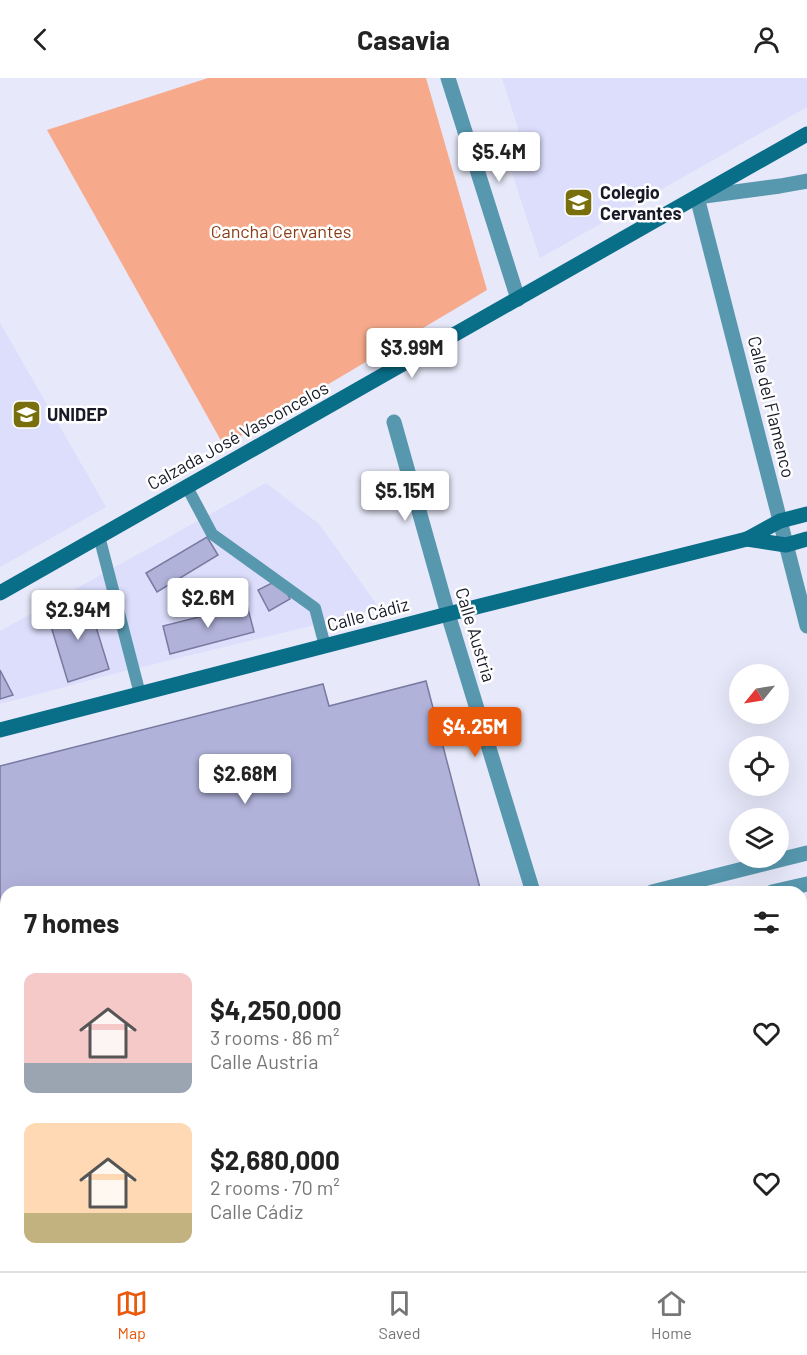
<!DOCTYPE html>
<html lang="en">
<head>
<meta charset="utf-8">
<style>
  :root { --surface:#fff; --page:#f2f2f2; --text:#222; --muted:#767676; --line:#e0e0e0; --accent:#ea580c }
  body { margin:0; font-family:Barlow,sans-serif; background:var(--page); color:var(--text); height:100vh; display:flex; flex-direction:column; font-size:22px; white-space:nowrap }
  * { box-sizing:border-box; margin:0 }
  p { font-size:20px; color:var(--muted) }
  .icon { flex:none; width:33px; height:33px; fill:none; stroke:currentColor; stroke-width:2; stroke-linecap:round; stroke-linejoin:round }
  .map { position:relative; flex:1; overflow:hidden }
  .drawer { position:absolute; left:0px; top:808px; width:807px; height:386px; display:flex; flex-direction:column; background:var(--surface); border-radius:18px 18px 0 0; box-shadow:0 6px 24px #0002 }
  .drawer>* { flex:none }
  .needle { width:39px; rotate:240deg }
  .controls { position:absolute; left:729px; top:586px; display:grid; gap:12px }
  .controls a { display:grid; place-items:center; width:60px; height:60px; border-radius:50%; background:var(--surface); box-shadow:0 6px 24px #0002; font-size:30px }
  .price { position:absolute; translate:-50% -51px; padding:0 14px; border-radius:6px; background:#fff; color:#222; font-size:20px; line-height:39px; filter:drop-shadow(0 2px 3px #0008) }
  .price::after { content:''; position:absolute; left:50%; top:36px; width:18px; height:14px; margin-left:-9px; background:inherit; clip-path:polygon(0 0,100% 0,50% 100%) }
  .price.current { background:var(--accent); color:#fff }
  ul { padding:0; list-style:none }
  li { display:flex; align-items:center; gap:18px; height:150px; padding:0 24px }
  li span { display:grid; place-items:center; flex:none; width:168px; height:120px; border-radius:12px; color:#555 }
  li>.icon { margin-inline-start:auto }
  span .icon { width:72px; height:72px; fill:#fffc; stroke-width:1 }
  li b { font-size:26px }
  h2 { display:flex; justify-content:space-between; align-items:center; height:72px; padding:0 24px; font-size:26px }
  header { display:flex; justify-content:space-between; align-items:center; height:78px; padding:0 24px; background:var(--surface); font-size:27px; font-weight:700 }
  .tabs { display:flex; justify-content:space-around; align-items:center; height:84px; border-top:2px solid var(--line); background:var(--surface); font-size:16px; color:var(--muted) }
  .tabs a { display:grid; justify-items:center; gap:3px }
  .tabs .current { color:var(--accent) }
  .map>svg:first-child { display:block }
  .built { fill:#dcdefc }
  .green { fill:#f6aa8b }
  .building { fill:#b0b2da; stroke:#797aa0; stroke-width:1.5 }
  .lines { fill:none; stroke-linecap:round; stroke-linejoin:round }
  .lane { stroke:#5798af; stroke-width:12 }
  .street { stroke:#5798af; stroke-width:15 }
  .secondary { stroke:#096e88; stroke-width:15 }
  .labels { text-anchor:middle; stroke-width:5; stroke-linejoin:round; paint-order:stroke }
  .poi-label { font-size:18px; font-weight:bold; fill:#191a28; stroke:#fff; text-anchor:start }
  .park-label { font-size:18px; fill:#8a3c17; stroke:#fff }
  .street-label { font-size:18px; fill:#191a28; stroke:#fff }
</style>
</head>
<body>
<header><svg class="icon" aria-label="back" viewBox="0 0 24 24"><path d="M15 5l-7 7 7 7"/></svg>Casavia<svg class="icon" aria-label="person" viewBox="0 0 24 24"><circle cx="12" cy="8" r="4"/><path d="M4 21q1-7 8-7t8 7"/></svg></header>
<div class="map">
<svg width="807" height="1193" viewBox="0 0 807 1193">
  <rect width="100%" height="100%" fill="#e7e8f9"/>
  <!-- built -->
  <g class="built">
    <path d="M 502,0 L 807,0 L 807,29 L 540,180 L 504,71 L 514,65 L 518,57 L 518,50 Z"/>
    <path d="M 0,245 L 106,429 L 0,489 Z"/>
    <path d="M 266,405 L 319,446 L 380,531 L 121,594 L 0,626 L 0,553 Z"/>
  </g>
  <!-- green -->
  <path class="green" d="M 208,0 L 426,0 L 487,212 L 224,368 L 47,52 Z"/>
  <!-- building -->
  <g class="building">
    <path d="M 207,459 L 218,477 L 157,514 L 146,495 Z"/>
    <path d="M 280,501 L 290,521 L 269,533 L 258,512 Z"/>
    <path d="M 87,520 L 109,591 L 68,604 L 50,545 L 58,529 Z"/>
    <path d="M 247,527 L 254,554 L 170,576 L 163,548 Z"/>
    <path d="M 0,592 L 13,617 L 0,621 Z"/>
    <path d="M 426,603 L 481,814 L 6,814 L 6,868 L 0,844 L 0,688 L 323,606 L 329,628 Z"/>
  </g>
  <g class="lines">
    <!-- lane -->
    <g class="lane">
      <path d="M 187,409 L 212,456 L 315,530 L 325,568"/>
      <path d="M 99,458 L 140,616"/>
    </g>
    <!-- street -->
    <g class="street">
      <path d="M 448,0 L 518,221"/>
      <path d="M 807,103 L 780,108 L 697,119 L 807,548"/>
      <path d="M 394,344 L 448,536 L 533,814"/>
      <path d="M 652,814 L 807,775"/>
      <path d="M 772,814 L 807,806"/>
      <path d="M 0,990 L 6,988"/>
      <path d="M 801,1119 L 807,1118"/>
      <path d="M 801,1148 L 807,1146"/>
      <path d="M 596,1188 L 597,1193"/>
      <path d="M 511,1193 L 531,1188"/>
      <path d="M 622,1193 L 642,1188"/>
    </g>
    <!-- secondary -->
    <g class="secondary">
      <path d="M 747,461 L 786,467 L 807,461"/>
      <path d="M 0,515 L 807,56"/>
      <path d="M 0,652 L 448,536 L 747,461 L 780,443 L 807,436"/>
    </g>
  </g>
  <!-- icons -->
  <defs>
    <symbol id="university-square" viewBox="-11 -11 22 22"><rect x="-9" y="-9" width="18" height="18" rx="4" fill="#786e0b" stroke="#fff"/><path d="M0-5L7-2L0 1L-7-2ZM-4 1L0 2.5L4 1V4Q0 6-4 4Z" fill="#fff"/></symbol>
  </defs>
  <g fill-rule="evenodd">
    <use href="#university-square" x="562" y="108" width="33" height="33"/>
    <use href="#university-square" x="10" y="320" width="33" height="33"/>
  </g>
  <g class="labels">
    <!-- poi labels -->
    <g class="poi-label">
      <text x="600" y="121">Colegio<tspan x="600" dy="21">Cervantes</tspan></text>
      <text x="47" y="343">UNIDEP</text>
    </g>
    <!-- park labels -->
    <g class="park-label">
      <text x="281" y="160">Cancha Cervantes</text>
    </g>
    <!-- street labels -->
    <g class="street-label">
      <text transform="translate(771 329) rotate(76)" y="6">Calle del Flamenco</text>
      <text transform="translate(238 358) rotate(-29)" y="6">Calzada José Vasconcelos</text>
      <text transform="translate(368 537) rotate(-15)" y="6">Calle Cádiz</text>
      <text transform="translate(475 557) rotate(73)" y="6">Calle Austria</text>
    </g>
  </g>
</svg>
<div class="controls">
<a><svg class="needle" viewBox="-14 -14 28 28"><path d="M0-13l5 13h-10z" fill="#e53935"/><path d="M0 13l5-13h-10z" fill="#767676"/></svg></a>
<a><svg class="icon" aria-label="locate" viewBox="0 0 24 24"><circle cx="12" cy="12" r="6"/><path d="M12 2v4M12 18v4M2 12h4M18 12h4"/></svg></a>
<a><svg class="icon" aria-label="layers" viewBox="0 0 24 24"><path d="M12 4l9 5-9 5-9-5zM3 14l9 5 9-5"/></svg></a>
</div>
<b class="price" style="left:499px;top:105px">$5.4M</b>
<b class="price" style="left:412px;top:301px">$3.99M</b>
<b class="price" style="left:405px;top:444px">$5.15M</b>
<b class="price" style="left:208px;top:551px">$2.6M</b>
<b class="price" style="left:78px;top:563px">$2.94M</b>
<b class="price current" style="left:475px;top:680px">$4.25M</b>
<b class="price" style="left:245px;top:727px">$2.68M</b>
<section class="drawer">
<h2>7 homes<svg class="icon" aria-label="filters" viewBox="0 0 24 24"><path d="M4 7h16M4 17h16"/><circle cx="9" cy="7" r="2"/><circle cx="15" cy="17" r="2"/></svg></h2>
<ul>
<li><span style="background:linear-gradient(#f6c9c9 75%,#9aa5b1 0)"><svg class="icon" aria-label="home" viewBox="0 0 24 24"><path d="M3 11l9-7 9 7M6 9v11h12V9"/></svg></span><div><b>$4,250,000</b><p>3 rooms · 86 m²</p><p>Calle Austria</p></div><svg class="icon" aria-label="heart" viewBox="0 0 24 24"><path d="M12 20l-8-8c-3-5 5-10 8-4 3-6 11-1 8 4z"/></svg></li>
<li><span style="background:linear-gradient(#ffd9b3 75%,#c2b280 0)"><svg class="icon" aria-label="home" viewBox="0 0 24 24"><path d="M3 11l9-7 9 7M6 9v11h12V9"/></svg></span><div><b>$2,680,000</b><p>2 rooms · 70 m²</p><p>Calle Cádiz</p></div><svg class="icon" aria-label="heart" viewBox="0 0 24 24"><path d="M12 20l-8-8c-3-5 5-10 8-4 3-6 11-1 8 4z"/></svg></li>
</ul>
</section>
</div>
<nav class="tabs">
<a class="current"><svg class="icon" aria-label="map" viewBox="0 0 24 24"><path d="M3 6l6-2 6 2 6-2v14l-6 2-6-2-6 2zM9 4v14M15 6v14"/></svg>Map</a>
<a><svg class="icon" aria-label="saved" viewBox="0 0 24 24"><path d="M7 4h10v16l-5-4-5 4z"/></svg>Saved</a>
<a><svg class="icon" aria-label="home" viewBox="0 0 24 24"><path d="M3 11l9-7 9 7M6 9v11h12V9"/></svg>Home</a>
</nav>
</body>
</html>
